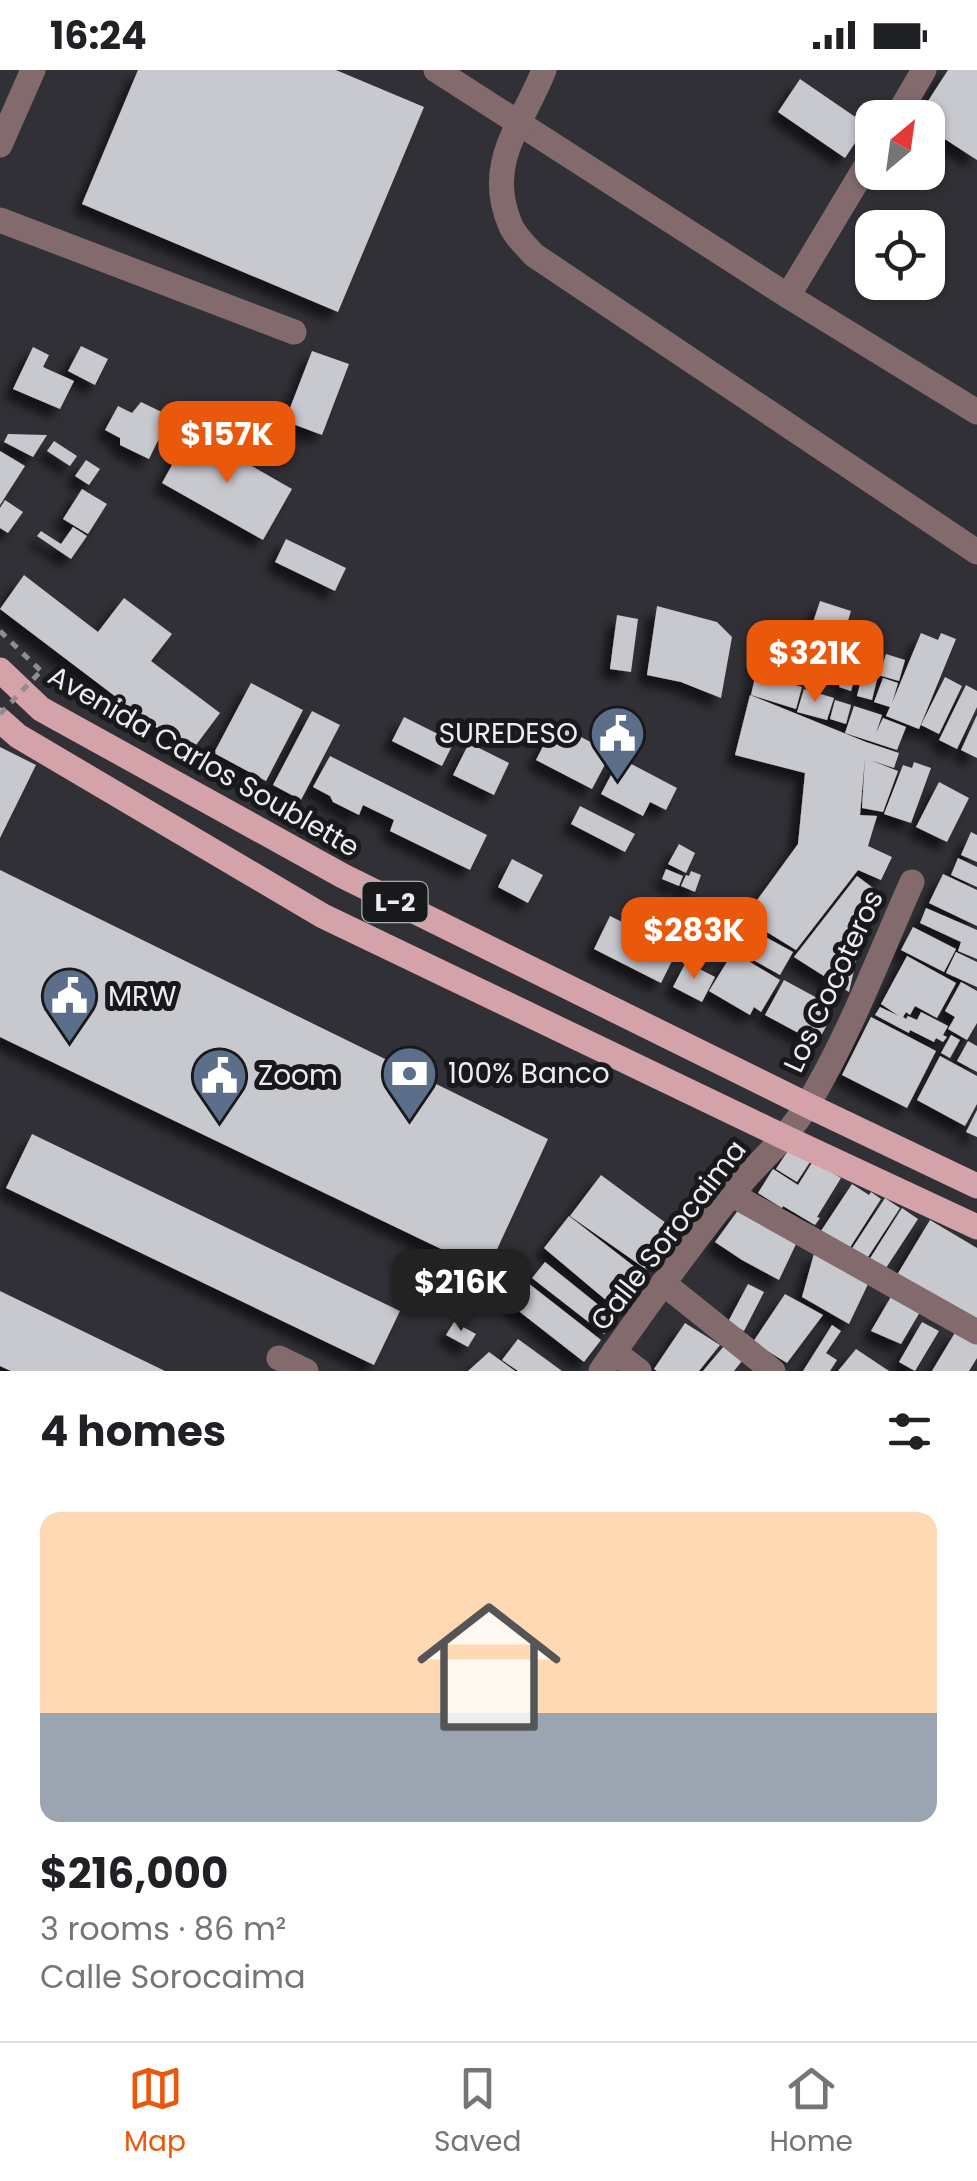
<!DOCTYPE html>
<html lang="en">
<head>
<meta charset="utf-8">
<style>
  :root { --surface:#fff; --page:#f2f2f2; --text:#202124; --muted:#757577; --line:#e0e0e0; --accent:#ea580c }
  body { margin:0; font-family:Poppins,sans-serif; background:var(--page); color:var(--text); height:100vh; display:flex; flex-direction:column; font-size:38px; white-space:nowrap }
  * { box-sizing:border-box; margin:0 }
  p { font-size:32px; color:var(--muted) }
  .icon { flex:none; width:55px; height:55px; fill:none; stroke:currentColor; stroke-width:2; stroke-linecap:round; stroke-linejoin:round }
  .map { position:relative; height:1301px; overflow:hidden }
  .panel { display:flex; flex-direction:column; background:var(--surface); flex:1 }
  .panel>* { flex:none }
  .needle { width:65px; rotate:29deg }
  .tools { position:absolute; left:855px; top:30px; display:grid; gap:20px }
  .tools a { display:grid; place-items:center; width:90px; height:90px; border-radius:20px; background:var(--surface); box-shadow:0 2px 8px #0004; font-size:50px }
  .price { position:absolute; translate:-50% -85px; padding:0 22px; border-radius:20px; background:var(--accent); color:#fff; font-size:32px; line-height:65px; filter:drop-shadow(0 2px 5px #0008) }
  .price::after { content:''; position:absolute; left:50%; top:60px; width:30px; height:22px; margin-left:-15px; background:inherit; clip-path:polygon(0 0,100% 0,50% 100%) }
  .price.active { background:#222; color:#fff }
  ul { padding:0; list-style:none }
  li { display:grid; align-content:center; gap:20px; height:530px; padding:0 40px }
  li+li { border-top:2px solid var(--line) }
  li span { display:grid; place-items:center; height:310px; border-radius:20px; color:#555 }
  li>.icon { margin-inline-start:auto }
  span .icon { width:180px; height:180px; fill:#fffc; stroke-width:1 }
  li b { font-size:42px }
  h2 { display:flex; justify-content:space-between; align-items:center; height:120px; padding:0 40px; font-size:42px }
  .status { display:flex; justify-content:space-between; align-items:center; height:70px; padding:0 50px; background:var(--surface); direction:ltr }
  .status svg { height:28px; fill:currentColor }
  .tab-bar { display:flex; justify-content:space-around; align-items:center; height:140px; border-top:2px solid var(--line); background:var(--surface); font-size:28px; color:var(--muted) }
  .tab-bar a { display:grid; justify-items:center; gap:5px }
  .tab-bar .active { color:var(--accent) }
  .map>svg:first-child { display:block }
  .building { fill:#c8c8cf; filter:url(#shadow) }
  .lines { fill:none; stroke-linecap:round; stroke-linejoin:round }
  .path { stroke:#8d8d92; stroke-width:5; stroke-dasharray:8 8; stroke-linecap:butt }
  .minor { stroke:#836b6d; stroke-width:25 }
  .major { stroke:#d4a3a9; stroke-width:25 }
  .path-bridge { stroke:#8d8d92; stroke-width:5; stroke-dasharray:8 8; stroke-linecap:butt }
  .labels { text-anchor:middle; stroke-width:10; stroke-linejoin:round; paint-order:stroke }
  .shield { fill:#18191b; stroke:#adadb1; stroke-width:2.5 }
  .shield-label { font-size:25px; font-weight:bold; fill:#ededf1 }
  .poi-label { font-size:28px; fill:#ededf1; stroke:#18191b; text-anchor:start }
  .street-label { font-size:28px; fill:#ededf1; stroke:#18191b }
</style>
</head>
<body>
<div class="status"><b>16:24</b><svg viewBox="0 0 49 12"><path d="M0 12V9h3v3zM5 12V6h3v6zM10 12V3h3v9zM15 12V0h3v12zM26 1h20v11H26zM47 4h2v5h-2z"/></svg></div>
<div class="map">
<svg width="977" height="1301" viewBox="0 0 977 1301">
  <defs>
    <filter id="shadow"><feDropShadow dx="-9" dy="9" stdDeviation="5" flood-color="#0009"/></filter>
  </defs>
  <rect width="100%" height="100%" fill="#303036"/>
  <!-- building -->
  <g class="building">
    <path d="M 138,0 L 336,0 L 424,37 L 338,242 L 82,134 Z"/>
    <path d="M 948,0 L 977,0 L 977,90 L 928,58 L 928,48 L 917,48 Z"/>
    <path d="M 800,9 L 867,55 L 845,88 L 778,42 Z"/>
    <path d="M 81,276 L 108,289 L 95,315 L 68,301 Z"/>
    <path d="M 33,277 L 49,285 L 43,297 L 74,311 L 60,339 L 13,319 Z"/>
    <path d="M 312,281 L 349,294 L 322,365 L 285,351 Z"/>
    <path d="M 141,332 L 170,346 L 149,389 L 120,375 L 120,368 L 105,360 L 118,336 L 132,343 Z"/>
    <path d="M 191,361 L 292,419 L 263,470 L 162,413 Z"/>
    <path d="M 8,364 L 47,365 L 33,387 L 4,372 Z"/>
    <path d="M 54,371 L 77,386 L 70,396 L 47,381 Z"/>
    <path d="M 0,381 L 25,396 L 0,435 Z"/>
    <path d="M 86,390 L 100,399 L 89,415 L 75,406 Z"/>
    <path d="M 82,419 L 107,434 L 88,464 L 63,449 Z"/>
    <path d="M 5,430 L 23,442 L 8,463 L 0,458 L 0,438 Z"/>
    <path d="M 73,457 L 87,466 L 71,489 L 37,466 L 41,461 L 61,474 Z"/>
    <path d="M 286,469 L 346,498 L 335,521 L 275,492 Z"/>
    <path d="M 24,505 L 98,562 L 124,528 L 172,564 L 151,591 L 220,643 L 190,683 L 0,539 Z"/>
    <path d="M 820,531 L 851,541 L 835,593 L 803,583 Z"/>
    <path d="M 657,536 L 717,552 L 732,567 L 721,628 L 681,612 L 647,605 Z"/>
    <path d="M 617,545 L 638,549 L 631,602 L 610,599 Z"/>
    <path d="M 921,563 L 938,570 L 941,563 L 956,569 L 919,659 L 886,646 L 890,637 L 874,632 L 883,608 L 898,613 L 892,633 Z"/>
    <path d="M 854,564 L 882,572 L 876,590 L 871,588 L 868,596 L 881,600 L 886,584 L 905,590 L 899,611 L 878,605 L 872,630 L 857,626 L 862,606 L 856,604 L 851,621 L 839,617 Z"/>
    <path d="M 761,571 L 809,587 L 803,612 L 756,599 Z"/>
    <path d="M 756,603 L 802,617 L 796,639 L 751,625 Z"/>
    <path d="M 945,607 L 962,616 L 939,664 L 921,655 Z"/>
    <path d="M 251,613 L 303,640 L 266,711 L 214,683 Z"/>
    <path d="M 966,615 L 977,621 L 977,637 L 957,679 L 939,670 Z"/>
    <path d="M 804,619 L 834,628 L 827,650 L 797,642 Z"/>
    <path d="M 750,625 L 866,672 L 899,683 L 894,698 L 870,690 L 898,701 L 883,742 L 862,738 L 865,687 L 860,745 L 877,746 L 868,776 L 892,787 L 881,810 L 858,800 L 796,880 L 744,848 L 798,774 L 805,703 L 735,685 Z"/>
    <path d="M 835,630 L 851,635 L 846,654 L 830,649 Z"/>
    <path d="M 854,636 L 882,645 L 876,663 L 883,648 L 906,657 L 897,680 L 845,663 Z"/>
    <path d="M 312,641 L 340,655 L 301,730 L 273,715 Z"/>
    <path d="M 977,645 L 977,688 L 961,680 Z"/>
    <path d="M 404,647 L 454,672 L 442,696 L 392,671 Z"/>
    <path d="M 555,653 L 611,683 L 592,719 L 536,690 Z"/>
    <path d="M 469,673 L 509,693 L 494,725 L 453,705 Z"/>
    <path d="M 0,677 L 36,695 L 0,768 Z"/>
    <path d="M 330,686 L 487,765 L 470,800 L 390,761 L 394,750 L 363,735 L 359,745 L 333,732 L 330,726 L 313,717 Z"/>
    <path d="M 620,688 L 677,718 L 666,740 L 650,732 L 643,746 L 601,724 Z"/>
    <path d="M 914,692 L 931,698 L 911,753 L 884,744 L 903,695 L 912,698 Z"/>
    <path d="M 939,712 L 969,728 L 947,772 L 916,757 Z"/>
    <path d="M 580,736 L 635,764 L 625,782 L 571,754 Z"/>
    <path d="M 971,762 L 977,765 L 977,792 L 961,785 Z"/>
    <path d="M 679,774 L 695,783 L 686,803 L 668,794 Z"/>
    <path d="M 958,788 L 977,797 L 977,817 L 951,805 Z"/>
    <path d="M 512,789 L 543,805 L 528,833 L 498,817 Z"/>
    <path d="M 666,799 L 683,806 L 679,816 L 662,809 Z"/>
    <path d="M 0,800 L 548,1069 L 487,1201 L 0,967 Z"/>
    <path d="M 691,801 L 701,805 L 695,822 L 681,816 L 686,805 L 689,806 Z"/>
    <path d="M 943,804 L 977,820 L 977,856 L 929,833 Z"/>
    <path d="M 857,806 L 873,818 L 849,922 L 794,887 Z"/>
    <path d="M 926,838 L 977,860 L 977,889 L 958,881 L 961,872 L 920,853 Z"/>
    <path d="M 610,846 L 678,879 L 661,913 L 594,879 Z"/>
    <path d="M 913,857 L 956,879 L 944,902 L 901,880 Z"/>
    <path d="M 760,864 L 793,882 L 780,905 L 748,887 Z"/>
    <path d="M 733,882 L 780,910 L 761,942 L 754,937 L 750,945 L 709,921 Z"/>
    <path d="M 956,882 L 977,892 L 977,917 L 946,903 Z"/>
    <path d="M 907,886 L 956,913 L 937,948 L 915,936 L 910,945 L 906,942 L 903,947 L 906,949 L 908,946 L 917,950 L 921,942 L 948,956 L 943,965 L 947,967 L 943,972 L 936,968 L 934,972 L 910,960 L 909,963 L 875,945 L 880,937 L 899,946 L 881,934 Z"/>
    <path d="M 686,892 L 715,907 L 702,932 L 673,917 Z"/>
    <path d="M 784,910 L 832,936 L 828,942 L 833,944 L 817,973 L 765,945 Z"/>
    <path d="M 961,912 L 977,921 L 977,953 L 967,970 L 948,959 L 955,947 L 945,941 Z"/>
    <path d="M 871,947 L 936,981 L 907,1038 L 842,1005 Z"/>
    <path d="M 951,965 L 960,970 L 950,988 L 941,983 Z"/>
    <path d="M 968,971 L 977,976 L 977,1002 L 957,991 Z"/>
    <path d="M 940,986 L 977,1006 L 977,1034 L 965,1056 L 917,1030 Z"/>
    <path d="M 977,1040 L 977,1067 L 966,1062 Z"/>
    <path d="M 32,1064 L 400,1241 L 374,1295 L 6,1118 Z"/>
    <path d="M 789,1079 L 810,1092 L 797,1112 L 776,1099 Z"/>
    <path d="M 813,1091 L 841,1108 L 817,1147 L 820,1148 L 815,1155 L 783,1136 L 782,1138 L 758,1123 L 773,1099 L 798,1115 Z"/>
    <path d="M 601,1105 L 674,1159 L 680,1160 L 647,1200 L 570,1146 Z"/>
    <path d="M 852,1114 L 869,1125 L 871,1122 L 881,1129 L 849,1179 L 821,1161 Z"/>
    <path d="M 885,1128 L 900,1138 L 866,1190 L 851,1180 Z"/>
    <path d="M 902,1138 L 918,1149 L 884,1201 L 869,1190 Z"/>
    <path d="M 739,1139 L 797,1172 L 779,1210 L 742,1190 L 715,1172 Z"/>
    <path d="M 569,1146 L 640,1201 L 613,1236 L 544,1178 Z"/>
    <path d="M 930,1150 L 977,1178 L 977,1252 L 897,1205 Z"/>
    <path d="M 815,1180 L 869,1212 L 849,1254 L 802,1227 Z"/>
    <path d="M 545,1192 L 616,1249 L 604,1264 L 532,1208 Z"/>
    <path d="M 528,1213 L 601,1270 L 584,1292 L 511,1235 Z"/>
    <path d="M 748,1214 L 764,1222 L 744,1261 L 728,1252 Z"/>
    <path d="M 0,1221 L 165,1301 L 11,1301 L 0,1296 Z"/>
    <path d="M 785,1224 L 823,1245 L 787,1293 L 753,1272 Z"/>
    <path d="M 892,1225 L 920,1242 L 901,1274 L 871,1261 Z"/>
    <path d="M 454,1252 L 476,1264 L 468,1277 L 446,1265 Z"/>
    <path d="M 922,1252 L 939,1261 L 915,1301 L 899,1292 Z"/>
    <path d="M 685,1253 L 720,1275 L 699,1301 L 657,1301 L 654,1299 Z"/>
    <path d="M 832,1255 L 841,1261 L 826,1283 L 837,1290 L 830,1301 L 803,1301 Z"/>
    <path d="M 956,1261 L 977,1273 L 977,1288 L 969,1301 L 932,1301 Z"/>
    <path d="M 518,1269 L 562,1301 L 518,1301 L 502,1290 Z"/>
    <path d="M 724,1276 L 742,1291 L 734,1301 L 703,1301 Z"/>
    <path d="M 856,1279 L 889,1301 L 838,1301 Z"/>
    <path d="M 489,1282 L 515,1301 L 468,1301 Z"/>
  </g>
  <g class="lines">
    <!-- path -->
    <path class="path" d="M 0,561 L 41,601"/>
    <!-- minor -->
    <g class="minor">
      <path d="M 436,0 L 788,226 L 977,342"/>
      <path d="M 544,0 C 523,54 484,92 510,154 C 514,165 526,176 534,185 L 977,482"/>
      <path d="M 896,48 L 924,0"/>
      <path d="M 0,75 L 33,0"/>
      <path d="M 0,150 L 294,262"/>
      <path d="M 788,226 L 872,86"/>
      <path d="M 731,1124 L 977,1262"/>
      <path d="M 663,1213 L 773,1301"/>
      <path d="M 614,1282 L 639,1301"/>
      <path d="M 279,1288 L 306,1301"/>
      <path d="M 601,1301 C 642,1242 684,1184 728,1128 C 754,1096 786,1070 808,1034 C 850,964 879,886 912,812"/>
    </g>
    <!-- major -->
    <g class="major">
      <path d="M 0,600 L 41,639 L 343,806 L 807,1035 L 977,1116"/>
      <path d="M 0,650 L 18,666 L 323,846 L 784,1067 L 977,1157"/>
    </g>
    <!-- path-bridge -->
    <path class="path-bridge" d="M 0,644 L 41,601"/>
  </g>
  <!-- icons -->
  <defs>
    <symbol id="civic-pin" viewBox="-11 -11 22 30"><path d="M0 17L-7.5 6A9.5 9.5 0 1 1 7.5 6Z" fill="#5c6f8a" stroke="#18191b"/><path d="M-.6-6.5H3V-4.5H.6V-3L4-1V1h2V6H-6V1h2V-1L-.6-3ZM-1.2 2.5V6h2.4V2.5Z" fill="#fff"/></symbol>
    <symbol id="bank-pin" viewBox="-11 -11 22 30"><path d="M0 17L-7.5 6A9.5 9.5 0 1 1 7.5 6Z" fill="#5c6f8a" stroke="#18191b"/><path d="M-6-4H6V4H-6ZM0-2.3a2.3 2.3 0 1 0 0 4.6a2.3 2.3 0 1 0 0-4.6Z" fill="#fff"/></symbol>
  </defs>
  <g fill-rule="evenodd">
    <use href="#civic-pin" x="586" y="632" width="63" height="86"/>
    <use href="#civic-pin" x="38" y="894" width="63" height="86"/>
    <use href="#bank-pin" x="378" y="972" width="63" height="86"/>
    <use href="#civic-pin" x="188" y="974" width="63" height="86"/>
  </g>
  <g class="labels">
    <!-- shield labels -->
    <rect class="shield" x="362.5" y="812" width="65" height="40" rx="8"/>
    <g class="shield-label">
      <text x="395" y="841">L-2</text>
    </g>
    <!-- poi labels -->
    <g class="poi-label">
      <text x="578" y="673" text-anchor="end">SUREDESO</text>
      <text x="108" y="936">MRW</text>
      <text x="448" y="1013">100% Banco</text>
      <text x="258" y="1015">Zoom</text>
    </g>
    <!-- street labels -->
    <g class="street-label">
      <text transform="translate(204 691) rotate(30)" y="10">Avenida Carlos Soublette</text>
      <text transform="translate(833 911) rotate(-65)" y="10">Los Cocoteros</text>
      <text transform="translate(668 1165) rotate(-52)" y="10">Calle Sorocaima</text>
    </g>
  </g>
</svg>
<div class="tools">
<a><svg class="needle" viewBox="-14 -14 28 28"><path d="M0-13l5 13h-10z" fill="#e53935"/><path d="M0 13l5-13h-10z" fill="#757577"/></svg></a>
<a><svg class="icon" aria-label="locate" viewBox="0 0 24 24"><circle cx="12" cy="12" r="6"/><path d="M12 2v4M12 18v4M2 12h4M18 12h4"/></svg></a>
</div>
<b class="price" style="left:227px;top:416px">$157K</b>
<b class="price" style="left:815px;top:635px">$321K</b>
<b class="price" style="left:694px;top:912px">$283K</b>
<b class="price active" style="left:461px;top:1264px">$216K</b>
</div>
<section class="panel">
<h2>4 homes<svg class="icon" aria-label="filters" viewBox="0 0 24 24"><path d="M4 7h16M4 17h16"/><circle cx="9" cy="7" r="2"/><circle cx="15" cy="17" r="2"/></svg></h2>
<ul>
<li><span style="background:linear-gradient(#ffd9b3 65%,#9aa5b1 0)"><svg class="icon" aria-label="home" viewBox="0 0 24 24"><path d="M3 11l9-7 9 7M6 9v11h12V9"/></svg></span><div><b>$216,000</b><p>3 rooms · 86 m²</p><p>Calle Sorocaima</p></div></li>
</ul>
</section>
<nav class="tab-bar">
<a class="active"><svg class="icon" aria-label="map" viewBox="0 0 24 24"><path d="M3 6l6-2 6 2 6-2v14l-6 2-6-2-6 2zM9 4v14M15 6v14"/></svg>Map</a>
<a><svg class="icon" aria-label="saved" viewBox="0 0 24 24"><path d="M7 4h10v16l-5-4-5 4z"/></svg>Saved</a>
<a><svg class="icon" aria-label="home" viewBox="0 0 24 24"><path d="M3 11l9-7 9 7M6 9v11h12V9"/></svg>Home</a>
</nav>
</body>
</html>
